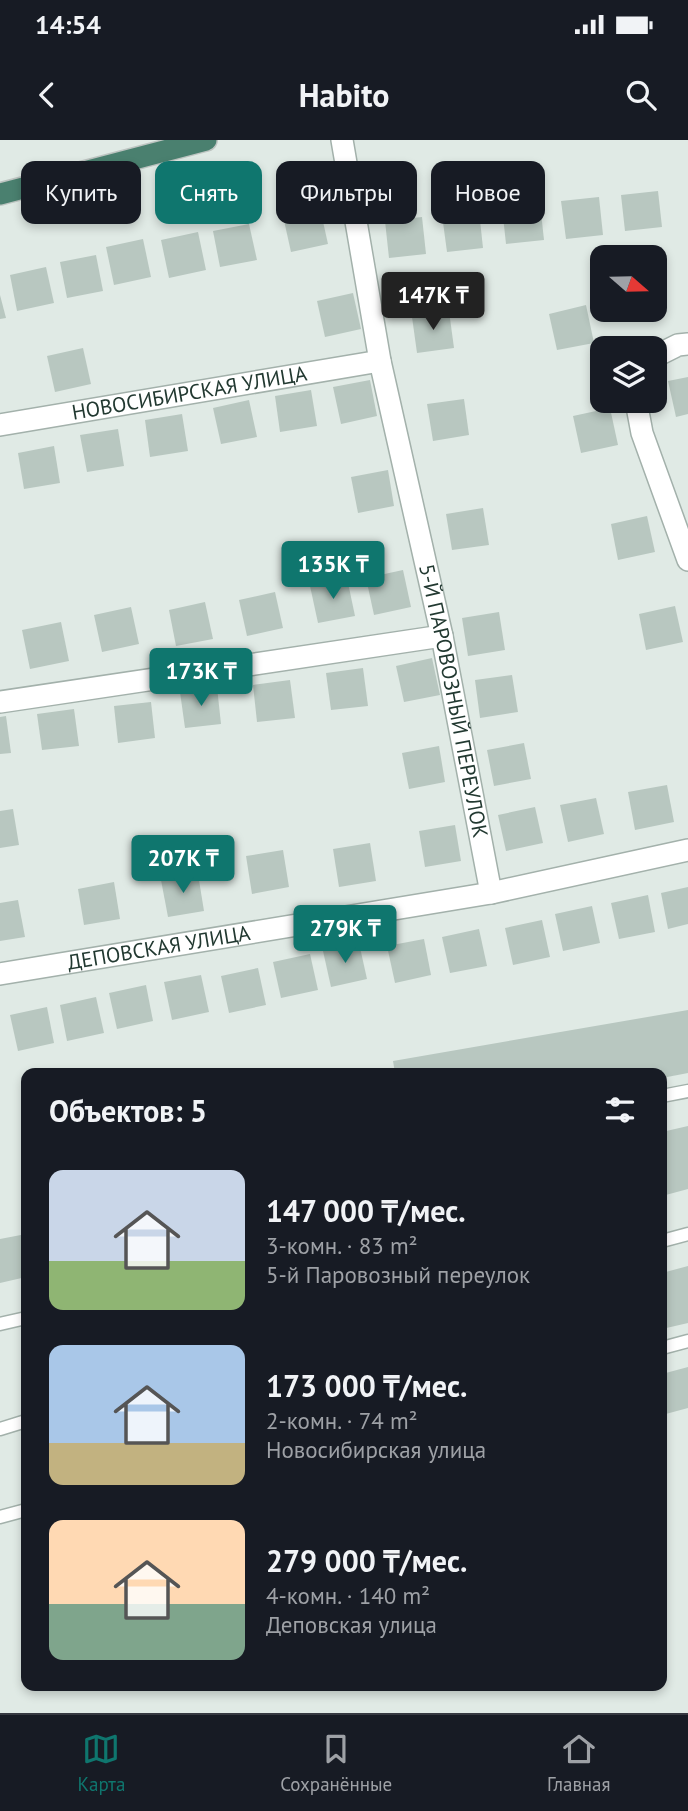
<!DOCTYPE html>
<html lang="ru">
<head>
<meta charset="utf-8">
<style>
  :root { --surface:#171b24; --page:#242831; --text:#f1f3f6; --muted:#9ea1a6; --line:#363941; --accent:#0f766e }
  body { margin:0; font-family:"PT Sans",sans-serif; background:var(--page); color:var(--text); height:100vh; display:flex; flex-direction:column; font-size:26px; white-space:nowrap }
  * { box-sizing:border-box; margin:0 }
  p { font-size:23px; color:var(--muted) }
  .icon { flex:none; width:38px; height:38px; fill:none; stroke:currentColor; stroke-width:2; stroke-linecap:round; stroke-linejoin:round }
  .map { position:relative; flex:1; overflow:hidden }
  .sheet { position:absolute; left:21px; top:928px; width:646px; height:623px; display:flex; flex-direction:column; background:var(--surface); border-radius:14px; box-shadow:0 4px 10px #0003 }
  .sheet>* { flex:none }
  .top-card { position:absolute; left:21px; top:21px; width:648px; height:63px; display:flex; gap:14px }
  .needle { width:46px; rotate:110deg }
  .buttons { position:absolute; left:590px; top:105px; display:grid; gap:14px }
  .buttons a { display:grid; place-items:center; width:77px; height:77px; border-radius:14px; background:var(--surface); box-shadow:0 4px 10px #0003; font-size:35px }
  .price { position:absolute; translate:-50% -60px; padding:0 16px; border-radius:7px; background:var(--accent); color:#fff; font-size:23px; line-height:46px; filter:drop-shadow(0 2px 4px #0008) }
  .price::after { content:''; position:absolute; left:50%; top:42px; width:21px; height:16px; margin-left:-10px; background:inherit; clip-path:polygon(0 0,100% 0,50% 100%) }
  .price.on { background:#222; color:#fff }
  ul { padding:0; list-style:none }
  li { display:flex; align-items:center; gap:21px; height:175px; padding:0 28px }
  li span { display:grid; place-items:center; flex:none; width:196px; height:140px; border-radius:14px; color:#555 }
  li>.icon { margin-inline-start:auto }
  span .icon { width:84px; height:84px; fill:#fffc; stroke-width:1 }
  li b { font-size:30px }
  h2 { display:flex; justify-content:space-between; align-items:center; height:84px; padding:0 28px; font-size:30px }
  .tag { padding:0 24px; border-radius:14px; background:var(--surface); box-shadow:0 4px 10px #0003; font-size:24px; line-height:63px }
  .tag.on { background:var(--accent); color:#fff }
  .status { display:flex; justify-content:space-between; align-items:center; height:49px; padding:0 35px; background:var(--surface); direction:ltr }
  .status svg { height:19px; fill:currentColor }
  header { display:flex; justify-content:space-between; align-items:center; height:91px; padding:0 28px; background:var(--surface); font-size:32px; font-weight:700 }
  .tabs { display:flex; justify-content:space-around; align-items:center; height:98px; border-top:2px solid var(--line); background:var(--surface); font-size:19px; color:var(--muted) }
  .tabs a { display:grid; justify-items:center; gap:4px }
  .tabs .on { color:var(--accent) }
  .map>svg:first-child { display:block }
  .building { fill:#b8c7c0 }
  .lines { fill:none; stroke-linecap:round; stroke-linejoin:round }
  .service-casing { stroke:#a3b1ab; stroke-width:15 }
  .minor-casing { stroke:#a3b1ab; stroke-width:24 }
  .trunk-casing { stroke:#bdc4c1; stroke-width:24 }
  .service { stroke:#fff; stroke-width:12 }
  .minor { stroke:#fff; stroke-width:21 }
  .trunk { stroke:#4a806f; stroke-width:21 }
  .labels { text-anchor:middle; stroke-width:5; stroke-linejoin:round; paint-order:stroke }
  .street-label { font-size:21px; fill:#223931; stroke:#f0f7f3 }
</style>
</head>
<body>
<div class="status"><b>14:54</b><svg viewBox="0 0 49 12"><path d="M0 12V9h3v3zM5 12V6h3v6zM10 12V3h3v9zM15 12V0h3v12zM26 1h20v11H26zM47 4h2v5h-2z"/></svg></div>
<header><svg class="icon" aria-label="back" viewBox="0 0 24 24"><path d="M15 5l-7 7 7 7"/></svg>Habito<svg class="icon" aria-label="search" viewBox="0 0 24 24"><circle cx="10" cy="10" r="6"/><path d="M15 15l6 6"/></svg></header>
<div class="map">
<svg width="688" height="1573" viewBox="0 0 688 1573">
  <rect width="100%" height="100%" fill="#e0eae5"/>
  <!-- building -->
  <g class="building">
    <path d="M 658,51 L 662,87 L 625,91 L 621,55 Z"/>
    <path d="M 599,57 L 603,95 L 566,99 L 561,61 Z"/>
    <path d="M 540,63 L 544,100 L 506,104 L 502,67 Z"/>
    <path d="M 320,68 L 328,104 L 291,112 L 283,76 Z"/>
    <path d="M 479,71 L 483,108 L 447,112 L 442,75 Z"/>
    <path d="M 422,77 L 426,114 L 389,118 L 385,81 Z"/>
    <path d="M 249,84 L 257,120 L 220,127 L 213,91 Z"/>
    <path d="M 198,92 L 206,130 L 169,138 L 161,100 Z"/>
    <path d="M 143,99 L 151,137 L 114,145 L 106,107 Z"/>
    <path d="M 96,115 L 103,151 L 67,158 L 60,122 Z"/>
    <path d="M 46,127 L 54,163 L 17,171 L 10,135 Z"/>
    <path d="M 353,153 L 361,189 L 325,197 L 317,161 Z"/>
    <path d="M 0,155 L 6,178 L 0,179 Z"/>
    <path d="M 586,165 L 594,203 L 557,210 L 549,174 Z"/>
    <path d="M 449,171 L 454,208 L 417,213 L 412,177 Z"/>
    <path d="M 83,208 L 91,244 L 55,252 L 47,216 Z"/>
    <path d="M 688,237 L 688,274 L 676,277 L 668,241 Z"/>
    <path d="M 370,240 L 377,276 L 341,284 L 333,247 Z"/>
    <path d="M 311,250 L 317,286 L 280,292 L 275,256 Z"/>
    <path d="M 464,259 L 469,295 L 433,301 L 427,264 Z"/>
    <path d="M 249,260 L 257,297 L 221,304 L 213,268 Z"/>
    <path d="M 610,268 L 618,305 L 581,313 L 573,276 Z"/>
    <path d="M 182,274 L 188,311 L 150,317 L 145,280 Z"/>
    <path d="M 118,289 L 124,326 L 87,332 L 80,295 Z"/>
    <path d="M 54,306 L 60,343 L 24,349 L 18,313 Z"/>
    <path d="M 388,330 L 394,366 L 358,373 L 351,337 Z"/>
    <path d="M 483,368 L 489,405 L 452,410 L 446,374 Z"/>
    <path d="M 647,376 L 655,412 L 618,420 L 611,384 Z"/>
    <path d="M 403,430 L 411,467 L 374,475 L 366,438 Z"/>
    <path d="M 347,438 L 355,476 L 318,483 L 310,446 Z"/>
    <path d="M 275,452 L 283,488 L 247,496 L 239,460 Z"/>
    <path d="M 205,462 L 213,499 L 176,506 L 169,470 Z"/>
    <path d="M 675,466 L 683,502 L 646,510 L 639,474 Z"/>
    <path d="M 131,467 L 139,504 L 102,512 L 94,475 Z"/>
    <path d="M 499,472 L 505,510 L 468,516 L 462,478 Z"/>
    <path d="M 61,482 L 69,521 L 30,529 L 22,490 Z"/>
    <path d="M 432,518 L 440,555 L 404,562 L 396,526 Z"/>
    <path d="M 363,528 L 368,566 L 331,570 L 326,533 Z"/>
    <path d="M 512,535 L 518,572 L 480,578 L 475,540 Z"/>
    <path d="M 290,540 L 295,578 L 257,582 L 253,545 Z"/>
    <path d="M 217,547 L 221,584 L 185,588 L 180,552 Z"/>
    <path d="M 151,562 L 155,598 L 118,603 L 114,566 Z"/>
    <path d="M 74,569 L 79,606 L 42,610 L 37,574 Z"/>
    <path d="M 6,576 L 11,613 L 0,614 L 0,577 Z"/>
    <path d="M 524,603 L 531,639 L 494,646 L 487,610 Z"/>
    <path d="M 439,606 L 445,642 L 409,649 L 402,613 Z"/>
    <path d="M 667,645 L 674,682 L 635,690 L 628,652 Z"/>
    <path d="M 596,658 L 604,694 L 568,702 L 560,665 Z"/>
    <path d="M 535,667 L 543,703 L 506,711 L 498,675 Z"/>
    <path d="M 13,669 L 19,705 L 0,708 L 0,671 Z"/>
    <path d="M 455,685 L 461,721 L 425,727 L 419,691 Z"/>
    <path d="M 370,703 L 376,741 L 339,747 L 333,709 Z"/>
    <path d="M 283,710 L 289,747 L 252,754 L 246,716 Z"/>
    <path d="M 198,734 L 204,771 L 168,777 L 161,740 Z"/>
    <path d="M 114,742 L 120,779 L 84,785 L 78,749 Z"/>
    <path d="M 688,747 L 688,784 L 668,789 L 661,753 Z"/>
    <path d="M 648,755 L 655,792 L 619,799 L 611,763 Z"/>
    <path d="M 18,760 L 25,797 L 0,801 L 0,763 Z"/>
    <path d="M 592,766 L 600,803 L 563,811 L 555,774 Z"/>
    <path d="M 542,780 L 550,817 L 513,825 L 505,788 Z"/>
    <path d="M 479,789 L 487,826 L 450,833 L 442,797 Z"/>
    <path d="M 424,799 L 431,835 L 395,843 L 387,806 Z"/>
    <path d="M 359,803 L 367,839 L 331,847 L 323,811 Z"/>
    <path d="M 310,814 L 318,850 L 281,858 L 273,822 Z"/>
    <path d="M 258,828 L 266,865 L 229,873 L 221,836 Z"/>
    <path d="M 201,835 L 209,872 L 172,880 L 164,842 Z"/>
    <path d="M 146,845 L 153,881 L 117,889 L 109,853 Z"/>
    <path d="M 96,857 L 104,893 L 67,901 L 60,865 Z"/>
    <path d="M 47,867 L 54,903 L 18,911 L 10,875 Z"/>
    <path d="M 688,870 L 688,933 L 662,938 L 662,933 L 395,933 L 393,921 Z"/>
    <path d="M 688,986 L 688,1049 L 662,1056 L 662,992 Z"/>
    <path d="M 26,1094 L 26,1137 L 0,1143 L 0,1099 Z"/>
    <path d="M 688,1126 L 688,1183 L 662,1189 L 662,1133 Z"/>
    <path d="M 688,1227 L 688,1268 L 662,1275 L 662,1234 Z"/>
  </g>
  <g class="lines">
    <defs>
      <g id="service">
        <path d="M 662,956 L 688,951"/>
        <path d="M 662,1101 L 688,1094"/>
        <path d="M 0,1184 L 26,1178"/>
        <path d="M 662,1208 L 688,1201"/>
        <path d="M 0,1289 L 26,1281"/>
        <path d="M 0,1377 L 26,1370"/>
      </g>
      <g id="minor">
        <path id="s1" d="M 342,0 L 380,221 L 442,496 L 491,753"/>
        <path d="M 654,217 L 678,205 L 688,204"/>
        <path d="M 636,261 L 642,293 L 688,420"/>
        <path id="s2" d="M 0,285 L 380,221"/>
        <path d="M 0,562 L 442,496"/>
        <path id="s3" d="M 0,834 L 491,753 L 688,710"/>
      </g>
      <path id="trunk" d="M 0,54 L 206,0"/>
    </defs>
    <!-- service casing -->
    <use href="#service" class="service-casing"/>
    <!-- minor casing -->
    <use href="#minor" class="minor-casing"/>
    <!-- trunk casing -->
    <use href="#trunk" class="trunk-casing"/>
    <!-- service -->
    <use href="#service" class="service"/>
    <!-- minor -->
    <use href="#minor" class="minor"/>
    <!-- trunk -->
    <use href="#trunk" class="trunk"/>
  </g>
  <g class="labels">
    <!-- street labels -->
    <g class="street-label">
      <text dy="7" stroke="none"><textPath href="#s2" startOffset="192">НОВОСИБИРСКАЯ УЛИЦА</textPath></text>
      <text dy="7" stroke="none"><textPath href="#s1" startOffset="572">5-Й ПАРОВОЗНЫЙ ПЕРЕУЛОК</textPath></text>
      <text dy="7" stroke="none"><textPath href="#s3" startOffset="161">ДЕПОВСКАЯ УЛИЦА</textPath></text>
    </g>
  </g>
</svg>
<div class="buttons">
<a><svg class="needle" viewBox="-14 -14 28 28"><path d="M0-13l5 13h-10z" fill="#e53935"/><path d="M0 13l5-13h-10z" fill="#9ea1a6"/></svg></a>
<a><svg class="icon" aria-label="layers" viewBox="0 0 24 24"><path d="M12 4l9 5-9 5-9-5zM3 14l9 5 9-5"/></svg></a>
</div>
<b class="price on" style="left:433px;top:192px">147K ₸</b>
<b class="price" style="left:333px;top:461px">135K ₸</b>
<b class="price" style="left:201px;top:568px">173K ₸</b>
<b class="price" style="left:183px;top:755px">207K ₸</b>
<b class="price" style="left:345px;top:825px">279K ₸</b>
<div class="top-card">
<a class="tag">Купить</a>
<a class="tag on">Снять</a>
<a class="tag">Фильтры</a>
<a class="tag">Новое</a>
</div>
<section class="sheet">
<h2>Объектов: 5<svg class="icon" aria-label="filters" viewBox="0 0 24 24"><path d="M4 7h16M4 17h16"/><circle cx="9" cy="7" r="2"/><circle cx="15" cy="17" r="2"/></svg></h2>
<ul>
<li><span style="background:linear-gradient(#c9d6e8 65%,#8fb573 0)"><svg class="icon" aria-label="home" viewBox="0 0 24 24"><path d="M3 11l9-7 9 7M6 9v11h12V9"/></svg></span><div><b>147 000 ₸/мес.</b><p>3-комн. · 83 m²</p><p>5-й Паровозный переулок</p></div></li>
<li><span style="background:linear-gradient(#a9c7e8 70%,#c2b280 0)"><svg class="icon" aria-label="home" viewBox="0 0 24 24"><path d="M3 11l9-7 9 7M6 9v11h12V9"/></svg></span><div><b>173 000 ₸/мес.</b><p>2-комн. · 74 m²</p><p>Новосибирская улица</p></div></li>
<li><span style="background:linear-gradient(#ffd9b3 60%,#7fa58c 0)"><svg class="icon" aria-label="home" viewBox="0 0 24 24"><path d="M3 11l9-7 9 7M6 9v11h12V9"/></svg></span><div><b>279 000 ₸/мес.</b><p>4-комн. · 140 m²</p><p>Деповская улица</p></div></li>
</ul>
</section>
</div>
<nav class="tabs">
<a class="on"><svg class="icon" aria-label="map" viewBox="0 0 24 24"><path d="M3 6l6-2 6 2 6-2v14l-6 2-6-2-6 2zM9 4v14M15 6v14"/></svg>Карта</a>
<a><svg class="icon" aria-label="saved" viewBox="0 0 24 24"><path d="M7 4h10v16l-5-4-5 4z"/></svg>Сохранённые</a>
<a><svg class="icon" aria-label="home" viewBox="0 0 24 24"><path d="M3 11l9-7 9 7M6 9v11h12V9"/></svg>Главная</a>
</nav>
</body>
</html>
